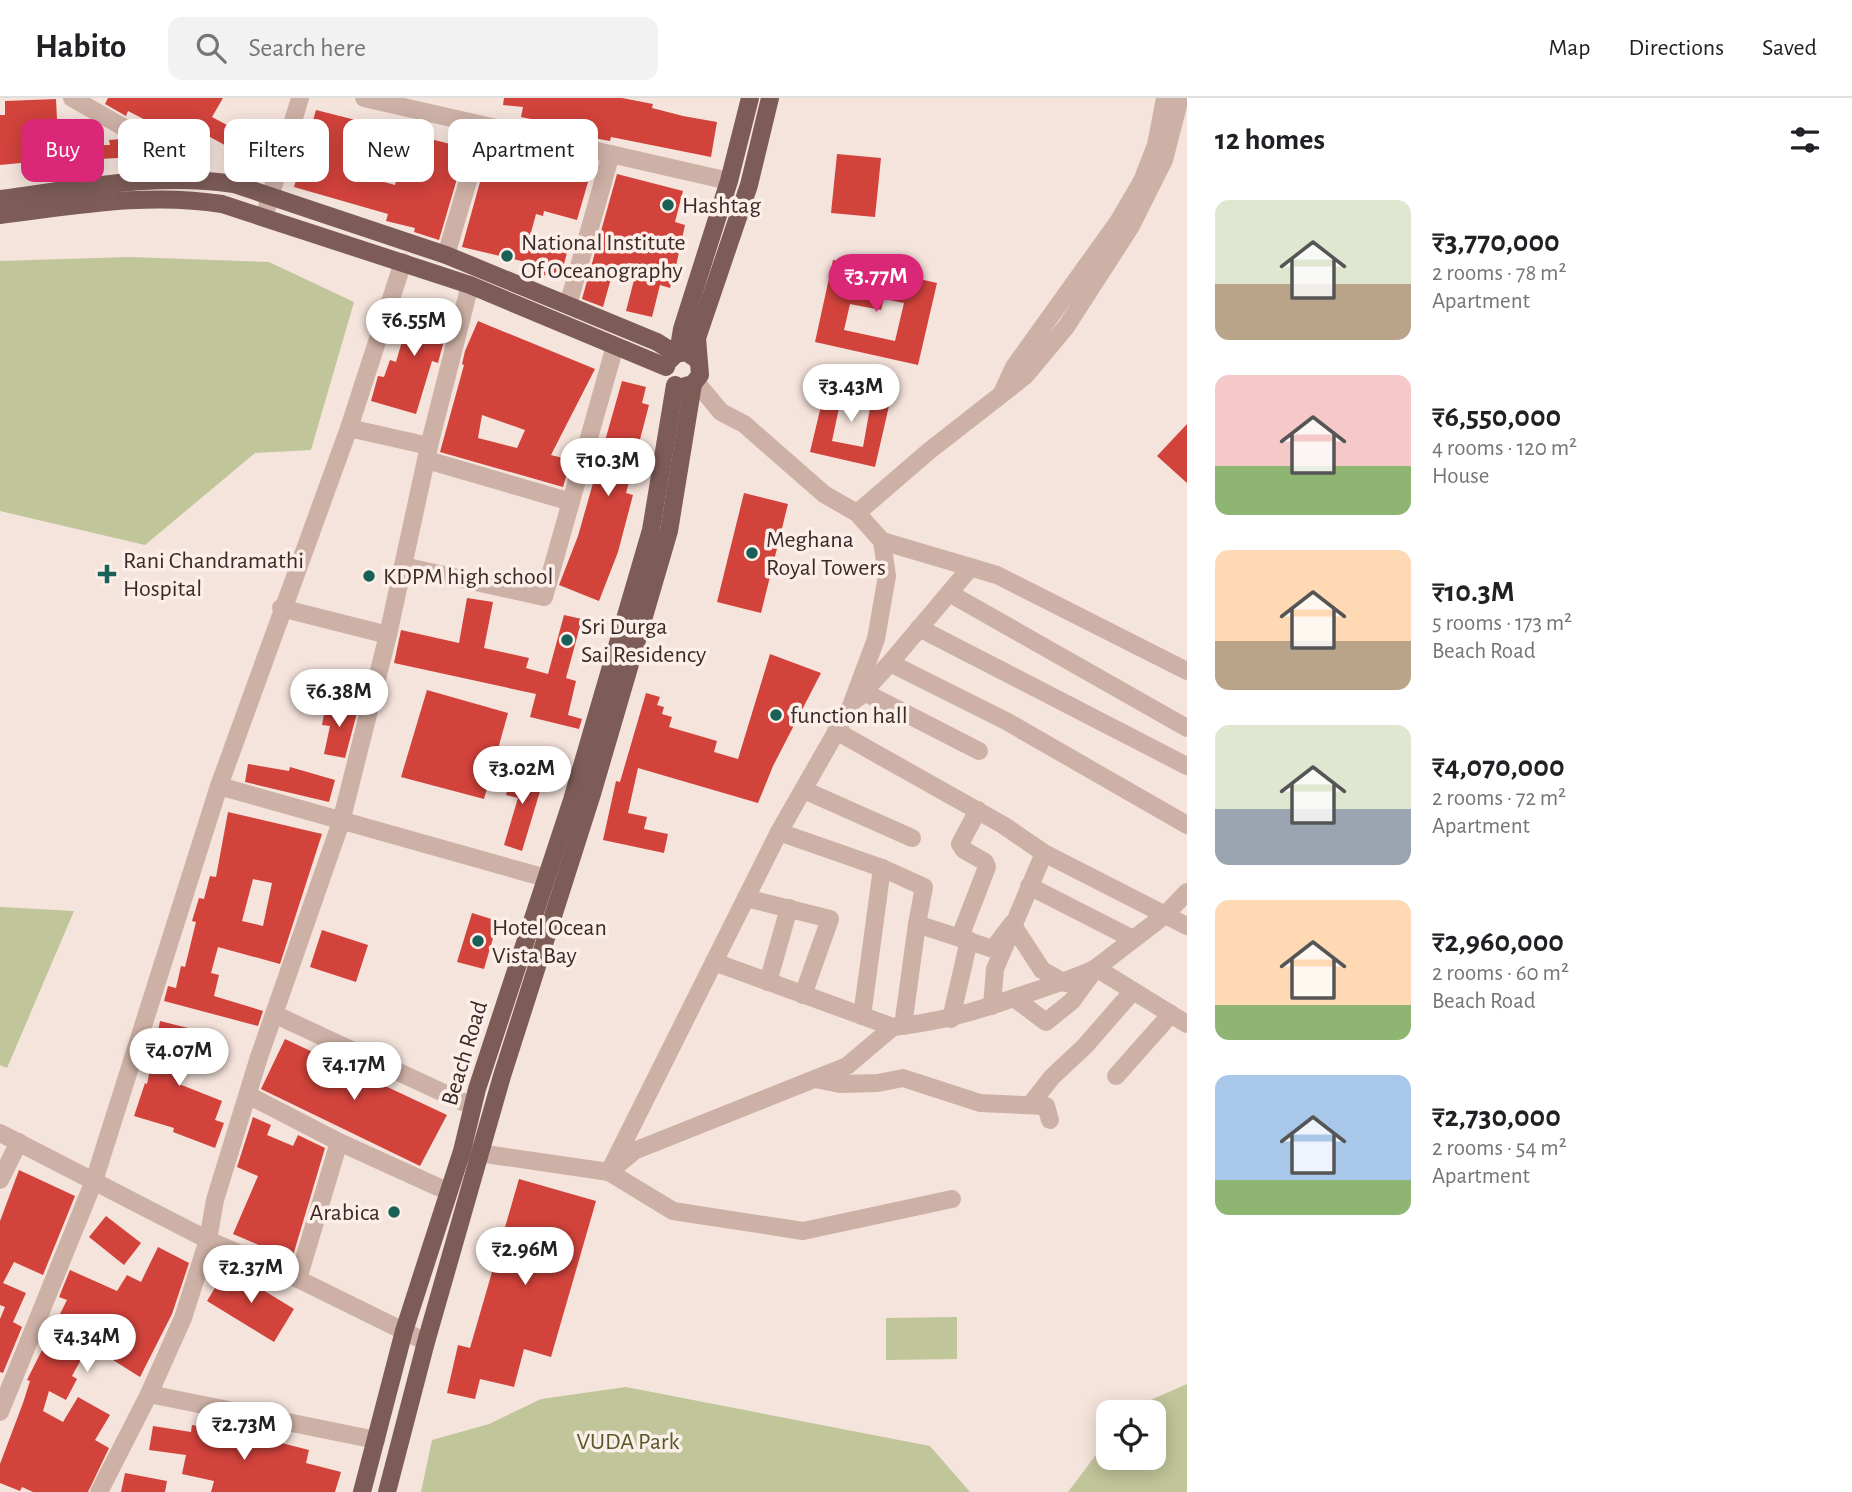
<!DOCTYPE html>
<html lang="en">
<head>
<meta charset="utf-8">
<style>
  :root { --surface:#fff; --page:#f2f2f2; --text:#202124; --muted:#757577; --line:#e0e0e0; --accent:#db2777 }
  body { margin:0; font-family:"Alegreya Sans",sans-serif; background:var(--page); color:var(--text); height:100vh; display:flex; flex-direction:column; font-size:26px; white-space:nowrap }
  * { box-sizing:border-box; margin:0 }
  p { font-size:23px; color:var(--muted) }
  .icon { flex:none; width:38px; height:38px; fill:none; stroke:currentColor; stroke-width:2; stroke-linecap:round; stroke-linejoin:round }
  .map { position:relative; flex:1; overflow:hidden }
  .panel { display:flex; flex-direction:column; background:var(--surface); width:665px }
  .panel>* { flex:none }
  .banner { position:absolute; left:21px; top:21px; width:665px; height:63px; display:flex; gap:14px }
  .buttons { position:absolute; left:1096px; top:1302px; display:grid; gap:14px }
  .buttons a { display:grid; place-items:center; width:70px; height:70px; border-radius:14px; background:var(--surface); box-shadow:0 4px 18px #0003; font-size:35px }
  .price { position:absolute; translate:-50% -60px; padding:0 16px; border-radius:24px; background:#fff; color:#222; font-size:23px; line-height:46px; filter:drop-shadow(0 2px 4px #0008) }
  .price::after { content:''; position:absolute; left:50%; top:42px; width:21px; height:16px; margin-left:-10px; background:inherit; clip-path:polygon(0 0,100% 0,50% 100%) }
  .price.on { background:var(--accent); color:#fff }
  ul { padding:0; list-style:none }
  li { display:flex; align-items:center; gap:21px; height:175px; padding:0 28px }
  li span { display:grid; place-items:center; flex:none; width:196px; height:140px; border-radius:14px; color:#555 }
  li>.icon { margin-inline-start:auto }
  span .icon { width:84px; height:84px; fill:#fffc; stroke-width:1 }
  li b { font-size:30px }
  h2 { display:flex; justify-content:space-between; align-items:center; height:84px; padding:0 28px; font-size:30px }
  .tag { padding:0 24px; border-radius:14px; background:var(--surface); box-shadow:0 4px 18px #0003; font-size:24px; line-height:63px }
  .tag.on { background:var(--accent); color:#fff }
  header { display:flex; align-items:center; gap:42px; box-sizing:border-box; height:98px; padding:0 35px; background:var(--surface); border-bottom:2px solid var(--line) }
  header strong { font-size:33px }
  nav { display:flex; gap:38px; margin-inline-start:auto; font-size:24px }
  .search { width:490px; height:63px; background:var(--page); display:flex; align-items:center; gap:18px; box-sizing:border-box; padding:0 24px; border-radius:14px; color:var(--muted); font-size:26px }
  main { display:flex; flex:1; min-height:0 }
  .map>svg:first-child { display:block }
  .green { fill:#c0c59a }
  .building { fill:#d2433c; fill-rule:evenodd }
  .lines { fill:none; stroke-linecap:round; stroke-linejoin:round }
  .minor { stroke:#ceb1a6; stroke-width:18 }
  .major { stroke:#7d5c57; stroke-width:18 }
  .poi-dot { fill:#196056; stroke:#fcefe9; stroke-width:2.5 }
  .labels { text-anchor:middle; stroke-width:7; stroke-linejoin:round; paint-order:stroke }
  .poi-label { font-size:24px; fill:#3a2a28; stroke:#fcefe9; text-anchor:start }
  .street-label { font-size:24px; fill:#3a2a28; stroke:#fcefe9 }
  .park-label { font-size:24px; fill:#525b29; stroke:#fcefe9 }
</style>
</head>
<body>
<header>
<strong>Habito</strong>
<div class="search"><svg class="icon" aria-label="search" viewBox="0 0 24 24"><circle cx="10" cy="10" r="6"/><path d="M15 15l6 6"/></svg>Search here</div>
<nav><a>Map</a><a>Directions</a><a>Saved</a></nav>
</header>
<main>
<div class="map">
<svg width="1187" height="1394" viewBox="0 0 1187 1394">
  <rect width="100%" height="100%" fill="#f5e4dc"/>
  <!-- green -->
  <g class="green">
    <path d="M 129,159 L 269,164 L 354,204 L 311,352 L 255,355 L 145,447 L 0,413 L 0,163 Z"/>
    <path d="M 0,809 L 74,813 L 7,970 L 0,967 Z"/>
    <path d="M 957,1219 L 957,1261 L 886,1262 L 886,1220 Z"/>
    <path d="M 1187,1286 L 1187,1394 L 1068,1394 L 1108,1341 L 1108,1360 L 1153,1360 L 1153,1314 L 1128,1314 L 1132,1310 Z"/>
    <path d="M 626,1289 L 930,1348 L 970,1394 L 421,1394 L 432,1342 L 489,1326 L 541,1301 Z"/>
  </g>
  <!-- building -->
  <g class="building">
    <path d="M 108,0 L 223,0 L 212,19 L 240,34 L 244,25 L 275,42 L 259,77 L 226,59 L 230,50 L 203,35 L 196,48 L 128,13 L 126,18 L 105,6 Z"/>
    <path d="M 504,0 L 622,0 L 653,6 L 652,10 L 683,18 L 717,24 L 711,59 L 611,39 L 610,43 L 583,38 L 584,32 L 521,19 L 523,9 L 503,7 Z"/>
    <path d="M 56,1 L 58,41 L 66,42 L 66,48 L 110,47 L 109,42 L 121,41 L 135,49 L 135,59 L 99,61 L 99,74 L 76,75 L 76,69 L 41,68 L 41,63 L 0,67 L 0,17 L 5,17 L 5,3 Z"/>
    <path d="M 316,12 L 466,50 L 439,142 L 414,134 L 415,130 L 386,123 L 388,116 L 294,89 ZM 361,55 L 401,65 L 395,87 L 355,76 Z"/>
    <path d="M 488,55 L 564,77 L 566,71 L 590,77 L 577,122 L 544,113 L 543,118 L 536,116 L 529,142 L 568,151 L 560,181 L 532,174 L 534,166 L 462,149 Z"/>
    <path d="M 837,56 L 881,60 L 875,119 L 831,115 Z"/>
    <path d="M 617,76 L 683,93 L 675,124 L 685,127 L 676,168 L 670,190 L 660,187 L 652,219 L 626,213 L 634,182 L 612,177 L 603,209 L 582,201 Z"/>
    <path d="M 833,162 L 859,167 L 858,173 L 909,184 L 911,179 L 937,185 L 918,267 L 815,244 ZM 884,201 L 904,205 L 895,243 L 844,232 L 850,206 L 881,212 Z"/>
    <path d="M 414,202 L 452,213 L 438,265 L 432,263 L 416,316 L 371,303 L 378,278 L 384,279 L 390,262 L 396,264 Z"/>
    <path d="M 478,223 L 595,271 L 551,357 L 571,362 L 563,389 L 440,354 L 464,267 L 462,266 L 465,253 ZM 482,317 L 525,332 L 517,350 L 478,340 Z"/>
    <path d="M 622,283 L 646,289 L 642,305 L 649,307 L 626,395 L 633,397 L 618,454 L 599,503 L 559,487 L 578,438 Z"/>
    <path d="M 827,283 L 891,299 L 875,369 L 810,354 ZM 840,305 L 870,310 L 863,349 L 832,343 Z"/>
    <path d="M 1187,326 L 1187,385 L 1157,358 Z"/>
    <path d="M 744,395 L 788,406 L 761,515 L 717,504 Z"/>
    <path d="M 467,500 L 493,504 L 484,550 L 529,560 L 526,570 L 548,576 L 564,517 L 582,521 L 566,580 L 576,583 L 568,617 L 582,621 L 579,631 L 530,619 L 536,596 L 394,565 L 401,532 L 459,545 Z"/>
    <path d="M 770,556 L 821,575 L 773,668 L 758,705 L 638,670 L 628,715 L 647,719 L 644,731 L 668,736 L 664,755 L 603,742 L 616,683 L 620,684 L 646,595 L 660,599 L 657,607 L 664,609 L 662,616 L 672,619 L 669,629 L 717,643 L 714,654 L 738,661 Z"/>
    <path d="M 427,592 L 508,615 L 484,701 L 401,679 Z"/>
    <path d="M 326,605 L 358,611 L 345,660 L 324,656 L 330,628 L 322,627 Z"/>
    <path d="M 248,666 L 289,673 L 290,669 L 335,682 L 329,704 L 245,684 Z"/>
    <path d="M 513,671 L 544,680 L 522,753 L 504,747 L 518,700 L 506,697 Z"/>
    <path d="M 228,714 L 322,736 L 280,866 L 218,849 L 211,875 L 219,877 L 214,898 L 263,913 L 258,928 L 164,903 L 168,888 L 176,890 L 181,868 L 185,869 L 196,824 L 192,823 L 199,800 L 204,801 L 210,778 L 216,779 ZM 253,781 L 272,785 L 263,828 L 242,823 Z"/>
    <path d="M 472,815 L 498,823 L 484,871 L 457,864 Z"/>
    <path d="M 322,832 L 368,847 L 356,884 L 310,869 Z"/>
    <path d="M 160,923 L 208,935 L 201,963 L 185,959 L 179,986 L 222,1003 L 215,1022 L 224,1025 L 215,1050 L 173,1034 L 174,1030 L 134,1018 L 145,985 L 147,986 Z"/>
    <path d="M 285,941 L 447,1017 L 420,1068 L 261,991 Z"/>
    <path d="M 253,1019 L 271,1027 L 267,1037 L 293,1048 L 298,1037 L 325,1050 L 292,1161 L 233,1136 L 258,1078 L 237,1069 Z"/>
    <path d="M 19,1072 L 75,1098 L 43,1177 L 14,1164 L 3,1185 L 26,1195 L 13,1224 L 22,1229 L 3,1275 L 0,1274 L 0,1221 L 5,1209 L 0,1207 L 0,1123 Z"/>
    <path d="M 519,1081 L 596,1103 L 551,1259 L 524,1251 L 514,1289 L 480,1281 L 475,1301 L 447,1295 L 458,1247 L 470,1250 Z"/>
    <path d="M 106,1118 L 141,1145 L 124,1167 L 89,1139 Z"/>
    <path d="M 158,1149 L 189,1165 L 172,1216 L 140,1279 L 89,1247 L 72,1278 L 77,1281 L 66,1302 L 49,1293 L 43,1313 L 63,1324 L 78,1299 L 110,1317 L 95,1342 L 109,1350 L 88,1394 L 33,1394 L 22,1389 L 20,1393 L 0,1385 L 0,1366 L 23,1305 L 30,1283 L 27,1282 L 67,1202 L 59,1199 L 70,1172 L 117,1193 L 127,1177 L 141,1184 Z"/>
    <path d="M 227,1170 L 294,1211 L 274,1244 L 207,1203 Z"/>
    <path d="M 192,1327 L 230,1335 L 231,1332 L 309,1352 L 306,1365 L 341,1374 L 335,1394 L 211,1394 L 214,1383 L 182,1376 L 186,1357 L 149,1352 L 153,1328 L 191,1334 Z"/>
    <path d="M 125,1375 L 167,1383 L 165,1394 L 121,1394 Z"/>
  </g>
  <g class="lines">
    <!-- minor -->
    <g class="minor">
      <path d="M 72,0 L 174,58 L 200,81"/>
      <path d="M 364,0 L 729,83"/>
      <path d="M 264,119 L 300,0"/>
      <path d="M 446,157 L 484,29"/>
      <path d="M 568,207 L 611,56"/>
      <path d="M 1003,293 L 1014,269 L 1118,124 L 1142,83 L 1156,47 L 1165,0"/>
      <path d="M 349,330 L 429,348"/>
      <path d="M 427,362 L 571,404"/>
      <path d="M 857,415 L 929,353 L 1025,278 L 1066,229 L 1131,128 L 1164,62 L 1180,0"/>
      <path d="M 882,443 L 997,477 L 1187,573"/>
      <path d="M 403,468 L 544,499 L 615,248"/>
      <path d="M 949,495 L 1187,630"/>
      <path d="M 281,510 L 388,537"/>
      <path d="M 919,530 L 1187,668"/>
      <path d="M 890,565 L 971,469"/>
      <path d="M 864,594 L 979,653"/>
      <path d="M 858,600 L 890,565 L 1006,623 L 1187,727"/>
      <path d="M 836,633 L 1003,727 L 1044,755 L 1187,828"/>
      <path d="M 219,688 L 546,780"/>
      <path d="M 804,692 L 912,740"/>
      <path d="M 779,734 L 882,770 L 924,789 L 917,826 L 993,851 L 1012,826 L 1042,872 L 1065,885"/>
      <path d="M 1029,788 L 1133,841"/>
      <path d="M 746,800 L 830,821 L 803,897"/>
      <path d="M 960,839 L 987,769 L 985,764 L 964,752 L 960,746 L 978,712"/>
      <path d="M 714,864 L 893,929 L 847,968 L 634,1053 L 609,1074 L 673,1113 L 803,1133 L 952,1101"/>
      <path d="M 768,884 L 789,810"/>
      <path d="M 1014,900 L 1046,924 L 1072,903 L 1096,870 L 1165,817 L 1187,794"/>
      <path d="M 992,908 L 995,871 L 1044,755"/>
      <path d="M 274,916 L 463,1004"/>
      <path d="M 862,918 L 882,770"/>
      <path d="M 951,921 L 969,842"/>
      <path d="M 903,928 L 917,826"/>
      <path d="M 893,929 C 938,924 971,915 1014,900 C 1042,890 1069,883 1096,870 L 1187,926"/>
      <path d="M 1116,978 L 1171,916"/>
      <path d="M 815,981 L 840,986 L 878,985 L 903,980 L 980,1005 L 1046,1008 L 1050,1022"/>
      <path d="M 248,997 L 339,1044 L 438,1089"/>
      <path d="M 1030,1007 L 1052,979 L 1085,948 L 1133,893"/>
      <path d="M 0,1035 L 208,1142 L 298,1181 L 426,1244"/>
      <path d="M 465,1053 L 609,1074 L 779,734 L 851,608 L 876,541 L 887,478 L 882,443 L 857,415 L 824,396 L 744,326 L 721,314 L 696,284"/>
      <path d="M 0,1082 L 19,1044"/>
      <path d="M 298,1181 L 339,1044"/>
      <path d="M 149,1296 L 376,1342"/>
      <path d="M 0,1314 L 94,1083 L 219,688 L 349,330 L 403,164"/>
      <path d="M 99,1394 L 149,1296 L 183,1220 L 208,1142 L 215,1102 L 259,959 L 341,724 L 388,537 L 429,348 L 470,187"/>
    </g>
    <!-- major -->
    <g class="major">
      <path d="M 0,101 C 77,91 156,74 234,86 L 446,157 L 657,244 L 676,256"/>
      <path d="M 0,117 C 74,108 148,94 222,106 L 470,187 L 666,269"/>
      <path d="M 678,255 L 682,231 L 729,83 L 750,0"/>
      <path d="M 669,263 L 676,256 L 686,254 L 698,262"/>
      <path d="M 682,289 L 693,286 L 700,277 L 697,240 L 749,87 L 770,0"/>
      <path d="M 362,1394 L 404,1233 L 462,1053 L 477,991 L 572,702 L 651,432 L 675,287"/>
      <path d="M 387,1394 L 426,1244 L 502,978 L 592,696 L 669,433 L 693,286"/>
    </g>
  </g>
  <!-- markers -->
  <g class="poi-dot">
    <circle cx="668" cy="107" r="7"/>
    <circle cx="507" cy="158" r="7"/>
    <circle cx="752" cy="455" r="7"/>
    <path d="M103.5 465.5h7v7h7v7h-7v7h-7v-7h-7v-7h7z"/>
    <circle cx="369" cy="478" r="7"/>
    <circle cx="567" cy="542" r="7"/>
    <circle cx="776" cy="617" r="7"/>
    <circle cx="478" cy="843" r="7"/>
    <circle cx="394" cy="1114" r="7"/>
  </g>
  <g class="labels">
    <!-- poi labels -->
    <g class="poi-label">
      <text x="682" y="115">Hashtag</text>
      <text x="521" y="152">National Institute<tspan x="521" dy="28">Of Oceanography</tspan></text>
      <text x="766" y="449">Meghana<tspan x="766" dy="28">Royal Towers</tspan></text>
      <text x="123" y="470">Rani Chandramathi<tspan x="123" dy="28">Hospital</tspan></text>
      <text x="383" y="486">KDPM high school</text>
      <text x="581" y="536">Sri Durga<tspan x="581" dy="28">Sai Residency</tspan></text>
      <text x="790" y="625">function hall</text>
      <text x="492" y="837">Hotel Ocean<tspan x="492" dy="28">Vista Bay</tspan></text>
      <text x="380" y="1122" text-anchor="end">Arabica</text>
    </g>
    <!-- street labels -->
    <g class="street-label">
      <text transform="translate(464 955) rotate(-73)" y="8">Beach Road</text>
    </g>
    <!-- park labels -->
    <g class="park-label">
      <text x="628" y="1351">VUDA Park</text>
    </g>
  </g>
</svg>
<div class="buttons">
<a><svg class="icon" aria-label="locate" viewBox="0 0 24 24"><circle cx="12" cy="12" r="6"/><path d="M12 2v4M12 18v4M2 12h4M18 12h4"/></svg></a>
</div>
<b class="price on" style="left:876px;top:216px">₹3.77M</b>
<b class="price" style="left:414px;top:260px">₹6.55M</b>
<b class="price" style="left:851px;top:326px">₹3.43M</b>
<b class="price" style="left:608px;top:400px">₹10.3M</b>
<b class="price" style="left:339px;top:631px">₹6.38M</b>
<b class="price" style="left:522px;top:708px">₹3.02M</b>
<b class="price" style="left:179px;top:990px">₹4.07M</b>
<b class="price" style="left:354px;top:1004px">₹4.17M</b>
<b class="price" style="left:525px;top:1189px">₹2.96M</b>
<b class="price" style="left:251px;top:1207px">₹2.37M</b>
<b class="price" style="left:87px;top:1276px">₹4.34M</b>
<b class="price" style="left:244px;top:1364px">₹2.73M</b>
<div class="banner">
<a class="tag on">Buy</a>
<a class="tag">Rent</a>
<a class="tag">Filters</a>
<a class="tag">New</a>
<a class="tag">Apartment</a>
</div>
</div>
<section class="panel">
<h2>12 homes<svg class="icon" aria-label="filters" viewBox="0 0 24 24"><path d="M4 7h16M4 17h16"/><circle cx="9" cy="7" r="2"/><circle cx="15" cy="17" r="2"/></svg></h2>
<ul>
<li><span style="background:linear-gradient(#dfe7d0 60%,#b9a48a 0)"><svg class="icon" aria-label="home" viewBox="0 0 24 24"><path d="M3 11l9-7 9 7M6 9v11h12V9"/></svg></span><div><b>₹3,770,000</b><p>2 rooms · 78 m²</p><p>Apartment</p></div></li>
<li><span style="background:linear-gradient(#f6c9c9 65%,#8fb573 0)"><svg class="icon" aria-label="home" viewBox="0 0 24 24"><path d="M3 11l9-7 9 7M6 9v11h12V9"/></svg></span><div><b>₹6,550,000</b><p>4 rooms · 120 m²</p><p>House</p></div></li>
<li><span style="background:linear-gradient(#ffd9b3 65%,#b9a48a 0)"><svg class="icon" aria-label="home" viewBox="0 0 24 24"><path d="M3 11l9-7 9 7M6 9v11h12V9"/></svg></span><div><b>₹10.3M</b><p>5 rooms · 173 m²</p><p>Beach Road</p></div></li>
<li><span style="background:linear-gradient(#dfe7d0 60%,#9aa5b1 0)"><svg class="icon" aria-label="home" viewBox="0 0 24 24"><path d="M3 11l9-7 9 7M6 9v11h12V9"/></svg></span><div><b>₹4,070,000</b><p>2 rooms · 72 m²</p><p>Apartment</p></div></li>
<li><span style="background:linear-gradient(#ffd9b3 75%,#8fb573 0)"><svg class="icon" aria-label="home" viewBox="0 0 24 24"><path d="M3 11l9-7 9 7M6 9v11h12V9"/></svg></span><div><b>₹2,960,000</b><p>2 rooms · 60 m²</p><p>Beach Road</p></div></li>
<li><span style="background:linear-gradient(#a9c7e8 75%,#8fb573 0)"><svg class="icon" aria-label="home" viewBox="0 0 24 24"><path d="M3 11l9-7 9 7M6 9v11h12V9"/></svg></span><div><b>₹2,730,000</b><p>2 rooms · 54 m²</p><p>Apartment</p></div></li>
</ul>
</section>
</main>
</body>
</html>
